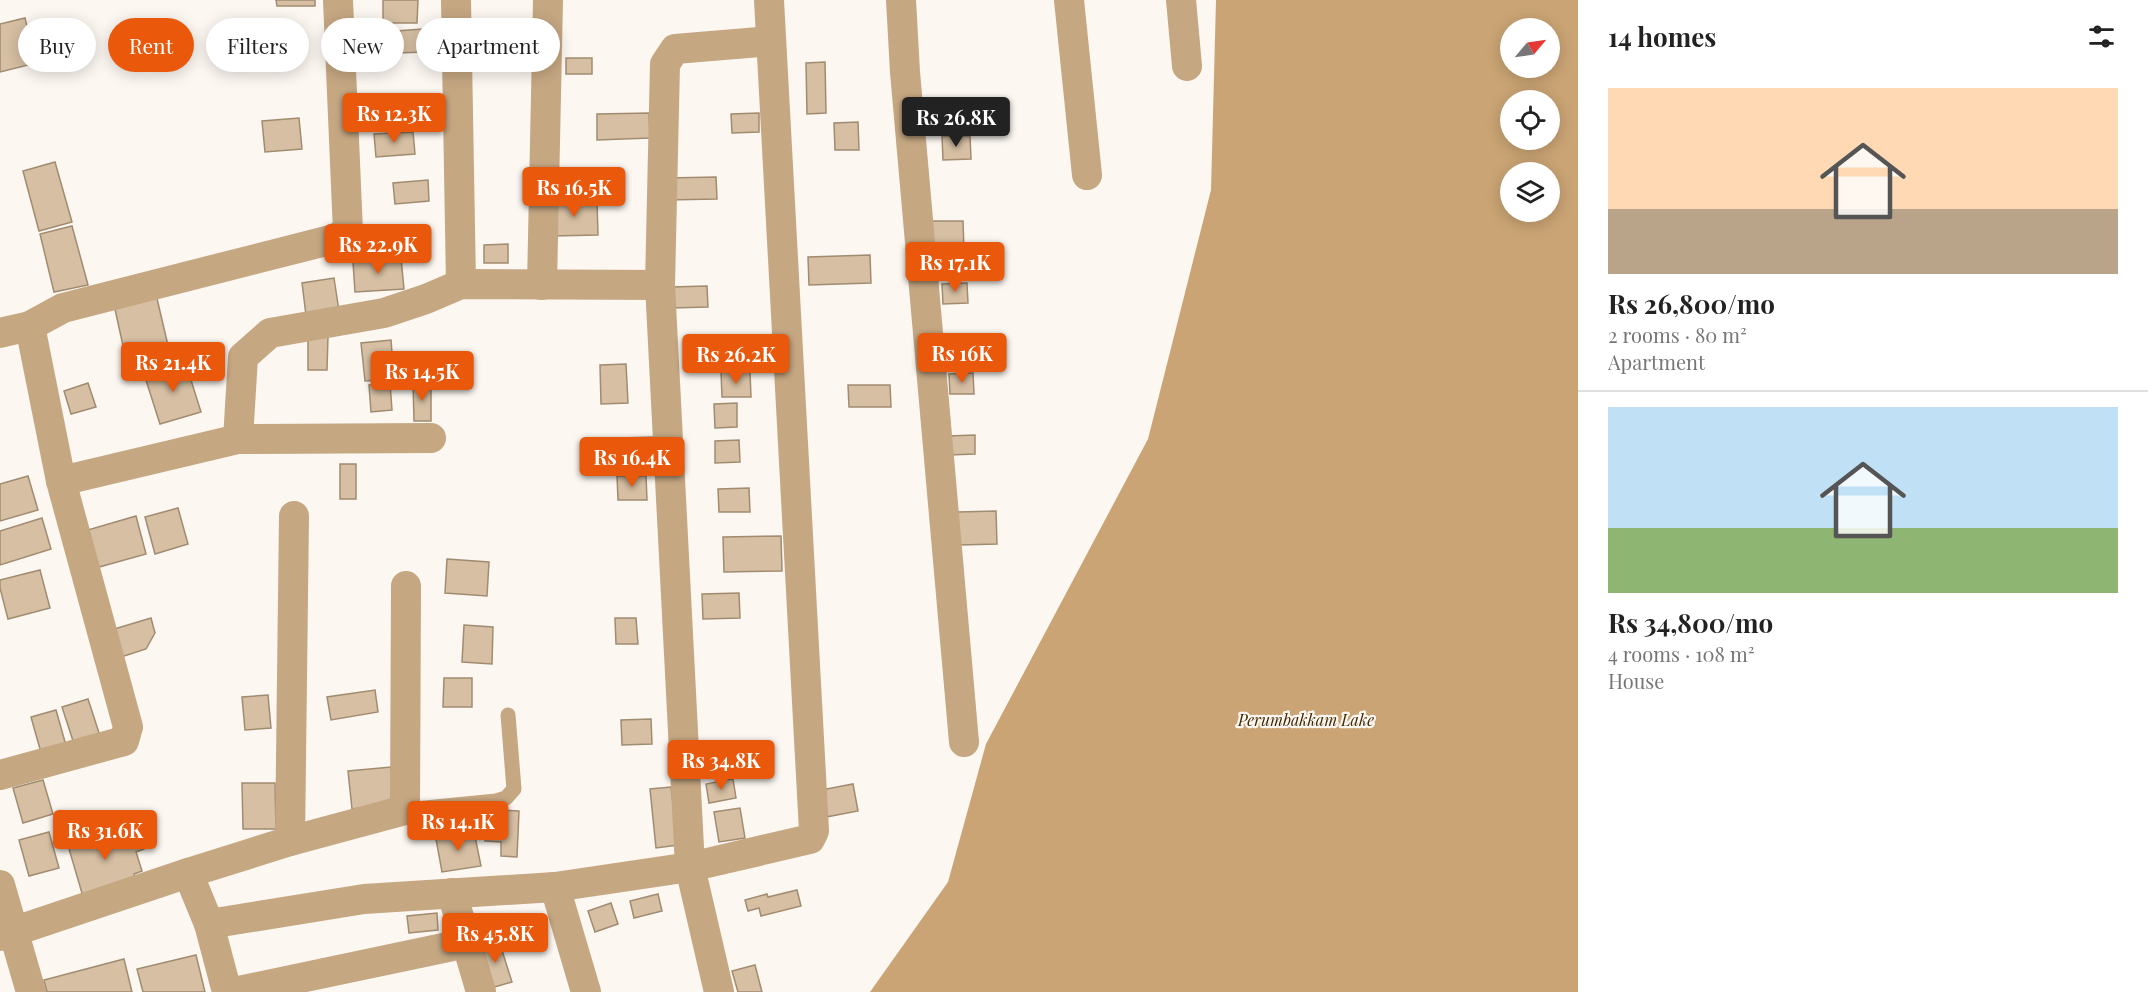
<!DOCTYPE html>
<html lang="en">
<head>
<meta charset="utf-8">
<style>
  :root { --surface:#fff; --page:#f6f6f6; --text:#222; --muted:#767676; --line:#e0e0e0; --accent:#ea580c }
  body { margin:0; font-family:"Playfair Display",serif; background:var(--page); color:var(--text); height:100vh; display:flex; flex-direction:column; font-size:22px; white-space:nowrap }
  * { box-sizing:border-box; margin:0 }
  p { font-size:20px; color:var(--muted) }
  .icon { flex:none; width:33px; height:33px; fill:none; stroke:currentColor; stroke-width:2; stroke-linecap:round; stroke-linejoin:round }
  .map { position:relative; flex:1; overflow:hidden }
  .sheet { display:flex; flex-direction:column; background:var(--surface); width:570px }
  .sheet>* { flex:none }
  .top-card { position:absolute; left:18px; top:18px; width:570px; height:54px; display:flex; gap:12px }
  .needle { width:39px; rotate:61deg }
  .tools { position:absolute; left:1500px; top:18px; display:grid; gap:12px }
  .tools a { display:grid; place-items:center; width:60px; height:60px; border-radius:50%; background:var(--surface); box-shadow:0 3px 15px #0003; font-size:30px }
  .price { position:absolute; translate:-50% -51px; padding:0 14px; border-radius:6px; background:var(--accent); color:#fff; font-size:20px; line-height:39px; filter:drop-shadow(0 2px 3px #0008) }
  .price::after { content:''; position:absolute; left:50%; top:36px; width:18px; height:14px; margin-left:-9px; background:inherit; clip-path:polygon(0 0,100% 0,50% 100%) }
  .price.selected { background:#222; color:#fff }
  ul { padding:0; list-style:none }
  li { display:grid; align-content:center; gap:12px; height:318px; padding:0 30px }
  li+li { border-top:2px solid var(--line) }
  li span { display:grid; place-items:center; height:186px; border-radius:0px; color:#555 }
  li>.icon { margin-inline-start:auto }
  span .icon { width:108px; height:108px; fill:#fffc; stroke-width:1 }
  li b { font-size:26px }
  h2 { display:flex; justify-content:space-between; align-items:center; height:72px; padding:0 30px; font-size:26px }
  .pill { padding:0 21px; border-radius:27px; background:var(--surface); box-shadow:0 3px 15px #0003; font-size:21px; line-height:54px }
  .pill.selected { background:var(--accent); color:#fff }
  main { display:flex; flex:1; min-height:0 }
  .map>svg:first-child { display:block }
  .water { fill:#caa474; fill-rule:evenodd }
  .building { fill:#d6bfa3; stroke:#a18c71; stroke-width:1.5 }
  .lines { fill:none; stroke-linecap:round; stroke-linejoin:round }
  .lane { stroke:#c5a782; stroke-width:15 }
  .street { stroke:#c5a782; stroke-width:30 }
  .labels { text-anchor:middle; stroke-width:4.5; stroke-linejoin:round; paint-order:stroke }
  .water-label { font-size:16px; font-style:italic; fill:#412800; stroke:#fcf7f1 }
</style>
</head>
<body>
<main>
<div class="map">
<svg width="1578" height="992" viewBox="0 0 1578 992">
  <rect width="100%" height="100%" fill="#fcf7f1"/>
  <!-- water -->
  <path class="water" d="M 1216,0 L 1578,0 L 1578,992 L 870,992 L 948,882 L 986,744 L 1148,439 L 1211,190 ZM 1510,28 L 1550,28 L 1550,68 L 1510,68 ZM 1510,100 L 1550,100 L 1550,140 L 1510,140 ZM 1510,172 L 1550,172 L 1550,212 L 1510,212 Z"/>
  <!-- building -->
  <g class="building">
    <path d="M 276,0 L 315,0 L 315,6 L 277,6 Z"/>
    <path d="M 383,0 L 418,0 L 417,23 L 383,23 Z"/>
    <path d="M 25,18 L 36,63 L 0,72 L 0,24 Z"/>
    <path d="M 422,29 L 424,52 L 398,53 L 396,31 Z"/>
    <path d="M 525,29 L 526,63 L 476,63 L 476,30 Z"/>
    <rect x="566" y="58" width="26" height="16"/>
    <path d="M 825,62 L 826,113 L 807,114 L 806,63 Z"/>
    <path d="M 649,113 L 650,138 L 597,140 L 597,114 Z"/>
    <path d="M 759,113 L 759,132 L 732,133 L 731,114 Z"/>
    <path d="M 299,118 L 302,149 L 265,152 L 262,121 Z"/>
    <path d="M 858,122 L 859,150 L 835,150 L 834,123 Z"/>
    <path d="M 413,132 L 415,154 L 376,157 L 374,134 Z"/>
    <path d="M 942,136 L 970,136 L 971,159 L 943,160 Z"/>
    <path d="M 55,162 L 72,222 L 39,231 L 23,171 Z"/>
    <path d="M 716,177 L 717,199 L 667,200 L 667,178 Z"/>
    <path d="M 428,180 L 429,201 L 395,204 L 393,183 Z"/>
    <path d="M 597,201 L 598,235 L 552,236 L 550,202 Z"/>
    <path d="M 930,221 L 963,221 L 964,251 L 930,252 Z"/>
    <path d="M 72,226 L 88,285 L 54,292 L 40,234 Z"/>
    <path d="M 508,244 L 508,263 L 484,263 L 484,245 Z"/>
    <path d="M 870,255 L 871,283 L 809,285 L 808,257 Z"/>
    <path d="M 401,258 L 404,289 L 355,292 L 353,262 Z"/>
    <path d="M 334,278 L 339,311 L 306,315 L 302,283 Z"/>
    <path d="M 967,283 L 968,303 L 943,304 L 942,284 Z"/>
    <path d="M 707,286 L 708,307 L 671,308 L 671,287 Z"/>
    <path d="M 155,290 L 170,354 L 127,364 L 113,300 Z"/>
    <path d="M 308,336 L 328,336 L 327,370 L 308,370 Z"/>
    <path d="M 391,340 L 394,379 L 365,381 L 361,343 Z"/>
    <path d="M 185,361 L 201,412 L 160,424 L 144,374 Z"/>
    <path d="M 626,364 L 628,403 L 601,404 L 600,365 Z"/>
    <path d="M 721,372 L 750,372 L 751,397 L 722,397 Z"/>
    <path d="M 973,373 L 974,394 L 950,394 L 949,374 Z"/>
    <path d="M 88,383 L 96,407 L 71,414 L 64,391 Z"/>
    <path d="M 390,383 L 392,410 L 371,412 L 369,385 Z"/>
    <path d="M 413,383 L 431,383 L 431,421 L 414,421 Z"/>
    <path d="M 848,385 L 890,385 L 891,407 L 849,407 Z"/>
    <path d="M 737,403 L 737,427 L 715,428 L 714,404 Z"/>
    <path d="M 975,435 L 975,454 L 949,455 L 948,436 Z"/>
    <path d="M 652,437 L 652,459 L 621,460 L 621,438 Z"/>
    <path d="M 739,440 L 740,462 L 715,463 L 715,441 Z"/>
    <rect x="340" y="464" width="16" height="35"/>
    <path d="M 28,476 L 38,510 L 0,521 L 0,484 Z"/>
    <path d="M 617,476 L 646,476 L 647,500 L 618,500 Z"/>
    <path d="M 749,488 L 750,512 L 719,512 L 718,489 Z"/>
    <path d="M 178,508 L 188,544 L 155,554 L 145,517 Z"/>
    <path d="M 996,511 L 997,544 L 959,545 L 958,512 Z"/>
    <path d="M 136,516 L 146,554 L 92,569 L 81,532 Z"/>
    <path d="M 42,518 L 51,549 L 0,565 L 0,531 Z"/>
    <path d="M 781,536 L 782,571 L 724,572 L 723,537 Z"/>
    <path d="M 447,559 L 489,562 L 487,596 L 445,593 Z"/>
    <path d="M 40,570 L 50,608 L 8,619 L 0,588 L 0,580 Z"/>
    <path d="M 739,593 L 740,618 L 703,619 L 702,594 Z"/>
    <path d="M 151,618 L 155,633 L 146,649 L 121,657 L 111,630 Z"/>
    <path d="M 615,618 L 636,618 L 638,644 L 616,644 Z"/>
    <path d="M 464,625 L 493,627 L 492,664 L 462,662 Z"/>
    <path d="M 444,678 L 472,678 L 472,707 L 443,707 Z"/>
    <path d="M 375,690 L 378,712 L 331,720 L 327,697 Z"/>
    <path d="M 268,695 L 271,728 L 245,730 L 242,697 Z"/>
    <path d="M 88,699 L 101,739 L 75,747 L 62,707 Z"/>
    <path d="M 56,710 L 67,749 L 42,756 L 31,717 Z"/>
    <path d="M 651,719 L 652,744 L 622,745 L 621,720 Z"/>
    <path d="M 391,767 L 395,804 L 352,809 L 348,771 Z"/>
    <path d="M 733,779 L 736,798 L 709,803 L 706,784 Z"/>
    <path d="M 43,780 L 53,814 L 23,823 L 13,788 Z"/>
    <path d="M 242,783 L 275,783 L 276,829 L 243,829 Z"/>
    <path d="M 853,784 L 858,811 L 826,817 L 821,790 Z"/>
    <path d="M 671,787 L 678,845 L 656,848 L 650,789 Z"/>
    <path d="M 740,808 L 745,838 L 719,842 L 714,812 Z"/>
    <path d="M 498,810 L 519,811 L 517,857 L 501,856 L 501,842 L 485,841 L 486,816 L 497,816 Z"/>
    <path d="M 117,830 L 118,834 L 130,830 L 132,837 L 141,835 L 144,849 L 136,852 L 142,871 L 134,874 L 135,878 L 84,900 L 67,842 L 83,836 L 84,839 Z"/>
    <path d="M 49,832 L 59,868 L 29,876 L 19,840 Z"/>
    <path d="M 474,832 L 481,866 L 442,872 L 436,839 Z"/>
    <path d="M 797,890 L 801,906 L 761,916 L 759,908 L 748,911 L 745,900 L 767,894 L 768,897 Z"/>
    <path d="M 658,894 L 662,911 L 634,918 L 630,901 Z"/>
    <path d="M 611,903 L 618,924 L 595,932 L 588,911 Z"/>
    <path d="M 437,913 L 438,930 L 409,933 L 407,916 Z"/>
    <path d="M 499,941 L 512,982 L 491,988 L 478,947 Z"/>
    <path d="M 196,955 L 205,992 L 143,992 L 137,969 Z"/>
    <path d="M 124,959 L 132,992 L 47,992 L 44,980 Z"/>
    <path d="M 755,965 L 762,992 L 738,992 L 732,971 Z"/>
  </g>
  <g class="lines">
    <!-- lane -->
    <path class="lane" d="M 405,810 L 496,801 L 506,798 L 514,789 L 508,715"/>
    <!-- street -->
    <g class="street">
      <path d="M 456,0 L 461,284"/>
      <path d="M 901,0 L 905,72 L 964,742"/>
      <path d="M 1069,0 L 1087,175"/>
      <path d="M 1181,0 L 1187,66"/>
      <path d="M 542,285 L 548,0"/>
      <path d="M 0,333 L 30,326 L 63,308 L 334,239 L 348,232 L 338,0"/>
      <path d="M 238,439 L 431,438"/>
      <path d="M 61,481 L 238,439 L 243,357 L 270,333 L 384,313 L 426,299 L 461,284 L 660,285"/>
      <path d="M 0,775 L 124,741 L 128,727 L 61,481 L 30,326"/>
      <path d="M 290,841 L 294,516"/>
      <path d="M 188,873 L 290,841 L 405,810 L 406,586"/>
      <path d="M 0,885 L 31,992"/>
      <path d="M 555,887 L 586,992"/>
      <path d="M 452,893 L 481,992"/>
      <path d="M 209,924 L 227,992"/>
      <path d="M 0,936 L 188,873 L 209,924 L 364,899 L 555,887 L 690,867 L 810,839 L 814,831 L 769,0"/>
      <path d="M 234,992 L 467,943"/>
      <path d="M 719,992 L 690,867 L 660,285 L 665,64 L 675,49 L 771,41"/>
    </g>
  </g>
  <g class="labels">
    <!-- water labels -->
    <g class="water-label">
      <text x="1306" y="726">Perumbakkam Lake</text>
    </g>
  </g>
</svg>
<div class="tools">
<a><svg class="needle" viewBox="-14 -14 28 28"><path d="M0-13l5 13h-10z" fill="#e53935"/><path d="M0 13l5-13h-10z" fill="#767676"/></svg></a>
<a><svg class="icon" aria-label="locate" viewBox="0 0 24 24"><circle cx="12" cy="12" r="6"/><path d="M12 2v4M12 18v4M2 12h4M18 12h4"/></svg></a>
<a><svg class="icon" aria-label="layers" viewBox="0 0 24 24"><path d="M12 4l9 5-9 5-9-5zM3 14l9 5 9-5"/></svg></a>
</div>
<b class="price" style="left:394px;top:144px">Rs 12.3K</b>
<b class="price selected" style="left:956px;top:148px">Rs 26.8K</b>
<b class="price" style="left:574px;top:218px">Rs 16.5K</b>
<b class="price" style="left:378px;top:275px">Rs 22.9K</b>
<b class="price" style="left:955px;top:293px">Rs 17.1K</b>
<b class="price" style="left:962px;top:384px">Rs 16K</b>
<b class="price" style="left:736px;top:385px">Rs 26.2K</b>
<b class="price" style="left:173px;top:393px">Rs 21.4K</b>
<b class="price" style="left:422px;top:402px">Rs 14.5K</b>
<b class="price" style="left:632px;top:488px">Rs 16.4K</b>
<b class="price" style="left:721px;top:791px">Rs 34.8K</b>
<b class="price" style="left:458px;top:852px">Rs 14.1K</b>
<b class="price" style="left:105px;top:861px">Rs 31.6K</b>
<b class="price" style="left:495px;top:964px">Rs 45.8K</b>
<div class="top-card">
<a class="pill">Buy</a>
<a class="pill selected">Rent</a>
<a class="pill">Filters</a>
<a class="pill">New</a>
<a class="pill">Apartment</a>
</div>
</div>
<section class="sheet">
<h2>14 homes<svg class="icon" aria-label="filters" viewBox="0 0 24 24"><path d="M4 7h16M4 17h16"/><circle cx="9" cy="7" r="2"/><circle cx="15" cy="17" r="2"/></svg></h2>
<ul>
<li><span style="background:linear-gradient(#ffd9b3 65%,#b9a48a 0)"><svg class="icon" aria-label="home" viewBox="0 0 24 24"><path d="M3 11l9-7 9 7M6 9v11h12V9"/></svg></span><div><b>Rs 26,800/mo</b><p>2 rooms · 80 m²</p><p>Apartment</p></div></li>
<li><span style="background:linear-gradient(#bfe0f5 65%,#8fb573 0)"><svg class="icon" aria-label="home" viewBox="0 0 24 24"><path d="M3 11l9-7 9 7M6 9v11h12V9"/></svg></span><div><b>Rs 34,800/mo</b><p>4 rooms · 108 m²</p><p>House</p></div></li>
</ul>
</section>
</main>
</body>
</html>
